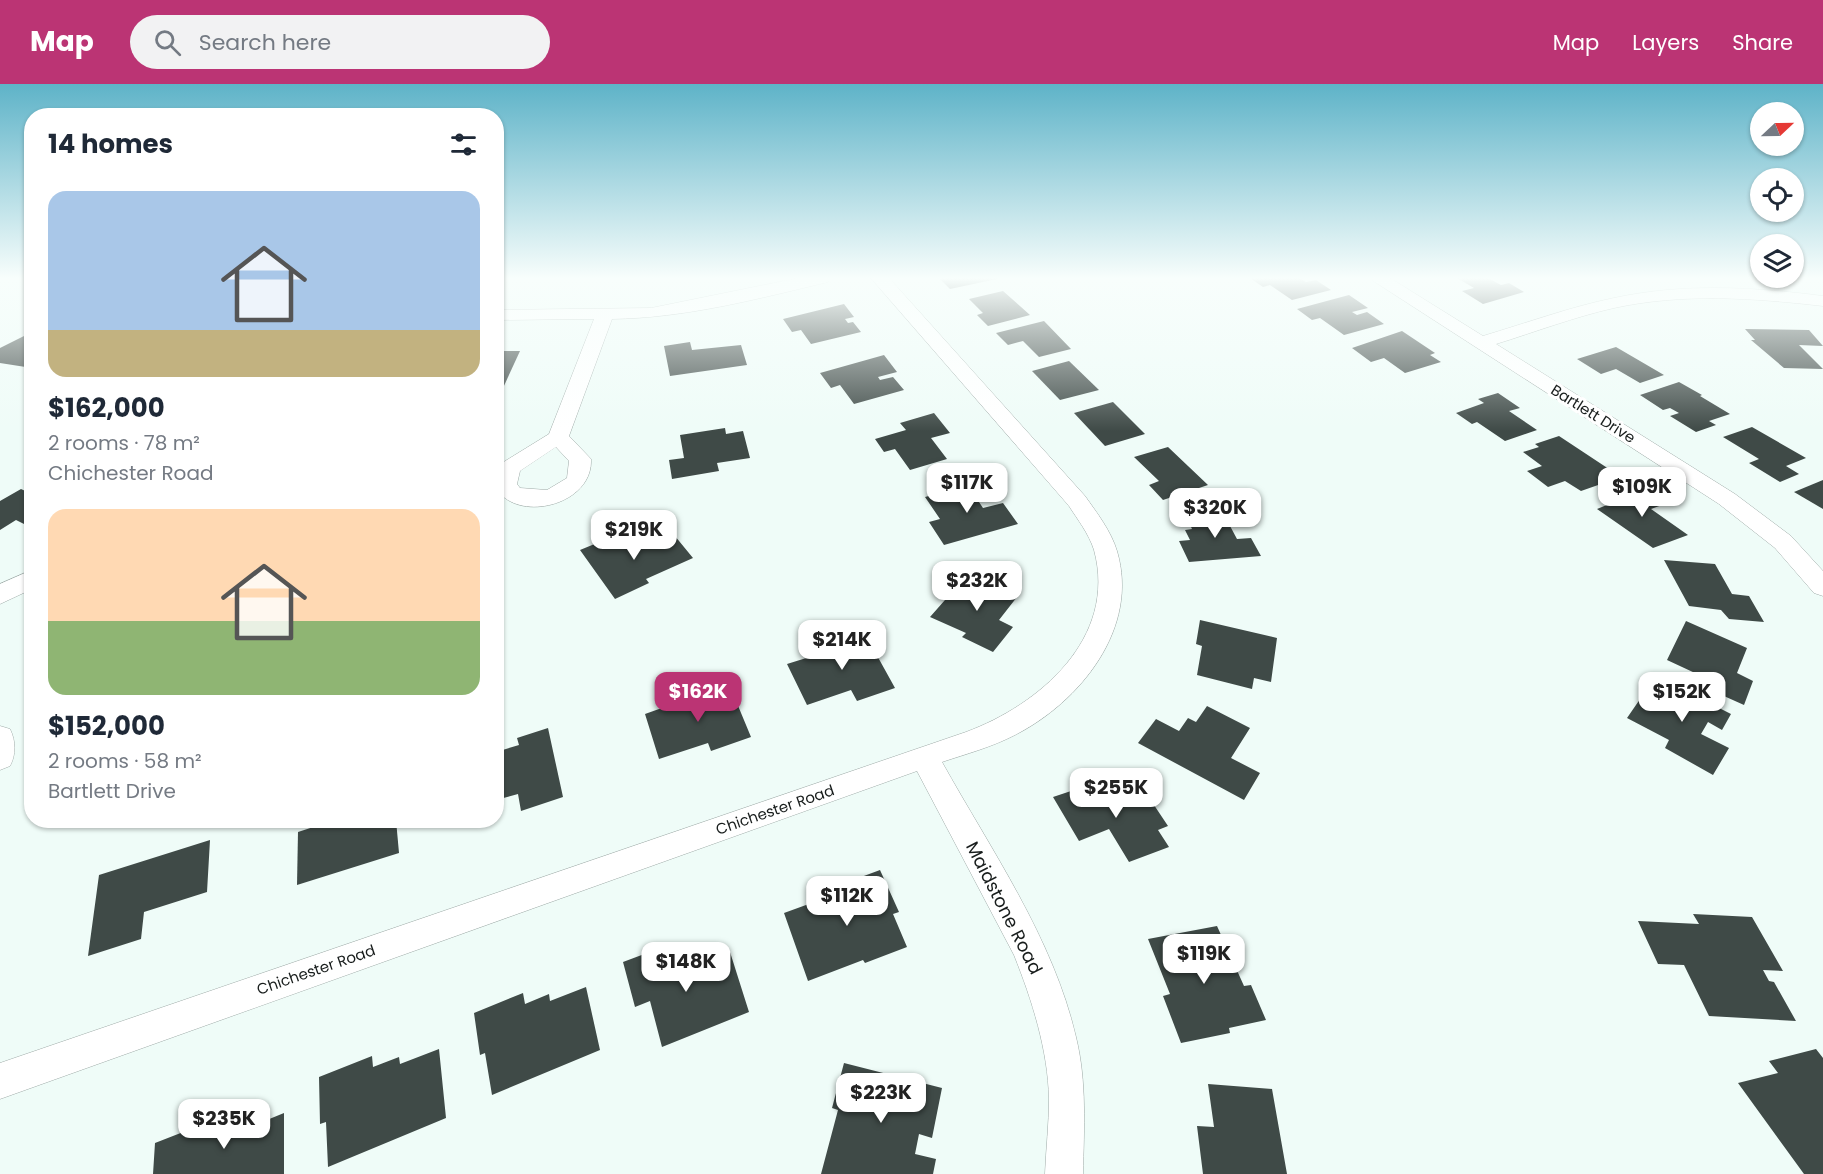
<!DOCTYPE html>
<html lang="en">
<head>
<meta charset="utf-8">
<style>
  :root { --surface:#fff; --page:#f2f2f3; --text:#1f2937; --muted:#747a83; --accent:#bb3474 }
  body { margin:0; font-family:Poppins,sans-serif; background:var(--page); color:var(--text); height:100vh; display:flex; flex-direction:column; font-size:22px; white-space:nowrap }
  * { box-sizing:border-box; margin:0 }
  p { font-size:20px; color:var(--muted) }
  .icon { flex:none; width:33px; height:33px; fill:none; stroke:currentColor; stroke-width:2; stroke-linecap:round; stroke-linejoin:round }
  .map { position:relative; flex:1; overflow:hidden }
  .details { position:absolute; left:24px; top:24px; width:480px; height:720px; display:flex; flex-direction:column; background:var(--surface); border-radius:24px; box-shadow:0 2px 4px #0004 }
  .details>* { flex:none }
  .needle { width:39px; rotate:68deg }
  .buttons { position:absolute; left:1750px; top:18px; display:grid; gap:12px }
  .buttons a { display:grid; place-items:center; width:54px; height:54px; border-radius:50%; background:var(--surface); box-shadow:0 2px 4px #0004; font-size:30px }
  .price { position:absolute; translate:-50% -51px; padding:0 14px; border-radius:12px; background:#fff; color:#222; font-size:20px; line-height:39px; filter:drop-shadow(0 2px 3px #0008) }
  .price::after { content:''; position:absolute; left:50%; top:36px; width:18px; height:14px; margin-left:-9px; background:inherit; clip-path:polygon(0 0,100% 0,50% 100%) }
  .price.selected { background:var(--accent); color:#fff }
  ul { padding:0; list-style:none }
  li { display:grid; align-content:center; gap:12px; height:318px; padding:0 24px }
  li span { display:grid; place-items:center; height:186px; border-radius:18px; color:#555 }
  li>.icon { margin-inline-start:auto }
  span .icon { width:108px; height:108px; fill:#fffc; stroke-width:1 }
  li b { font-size:26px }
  h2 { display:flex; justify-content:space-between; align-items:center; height:72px; padding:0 24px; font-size:26px }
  header { display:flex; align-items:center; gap:36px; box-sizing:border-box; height:84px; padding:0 30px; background:var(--accent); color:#fff }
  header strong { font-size:28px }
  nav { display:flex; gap:33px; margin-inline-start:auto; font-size:21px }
  .search { width:420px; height:54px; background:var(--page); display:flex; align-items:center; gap:15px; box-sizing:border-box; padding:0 21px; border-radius:33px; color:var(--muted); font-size:22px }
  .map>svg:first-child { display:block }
  .building { fill:#3f4a47 }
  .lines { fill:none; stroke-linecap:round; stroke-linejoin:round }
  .street-casing { stroke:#9faba8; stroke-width:1 }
  .street { fill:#fff; fill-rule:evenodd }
  .labels { text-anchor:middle; stroke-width:6; stroke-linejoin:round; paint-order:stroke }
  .street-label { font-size:15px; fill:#181d1c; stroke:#fff }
  .near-street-label { font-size:18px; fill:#181d1c; stroke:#fff }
</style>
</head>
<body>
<header>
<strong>Map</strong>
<div class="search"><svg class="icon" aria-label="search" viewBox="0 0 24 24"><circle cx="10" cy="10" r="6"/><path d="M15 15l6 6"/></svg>Search here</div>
<nav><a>Map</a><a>Layers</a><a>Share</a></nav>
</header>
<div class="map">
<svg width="1823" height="1090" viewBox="0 0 1823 1090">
  <rect width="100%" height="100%" fill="#effcf8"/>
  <!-- building -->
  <g class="building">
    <path d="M 943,194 L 997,194 L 997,195 L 950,205 L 940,195 Z"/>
    <path d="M 1250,194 L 1299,194 L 1306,198 L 1316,196 L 1331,206 L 1292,216 L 1270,201 L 1263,203 Z"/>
    <path d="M 1457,194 L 1488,194 L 1501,201 L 1509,199 L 1524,208 L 1483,220 L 1462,207 L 1474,204 Z"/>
    <path d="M 1003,207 L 1030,231 L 988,242 L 977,231 L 983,229 L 969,215 Z"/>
    <path d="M 1349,211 L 1368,224 L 1352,228 L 1357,231 L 1367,228 L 1384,240 L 1344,251 L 1320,234 L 1312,236 L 1297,225 Z"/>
    <path d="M 844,220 L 854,233 L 845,235 L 848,239 L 853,238 L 861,248 L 811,260 L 801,246 L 792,248 L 783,235 Z"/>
    <path d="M 1044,237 L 1071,265 L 1039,273 L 1023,257 L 1008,261 L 996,249 Z"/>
    <path d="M 1745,245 L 1809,246 L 1823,262 L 1799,261 L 1823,285 L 1784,284 L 1751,256 L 1755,256 Z"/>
    <path d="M 1402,247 L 1435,269 L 1430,271 L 1441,278 L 1405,289 L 1384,274 L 1371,278 L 1352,264 Z"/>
    <path d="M 32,248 L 32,284 L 0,279 L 0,264 Z"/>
    <path d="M 690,258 L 692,266 L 741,261 L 747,281 L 670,292 L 664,262 Z"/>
    <path d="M 1616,263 L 1664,291 L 1640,299 L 1616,285 L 1601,290 L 1577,275 Z"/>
    <path d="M 496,267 L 520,267 L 503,304 L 496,304 Z"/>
    <path d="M 884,271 L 897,288 L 878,293 L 880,296 L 893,293 L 904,306 L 854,320 L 840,301 L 831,304 L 820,289 Z"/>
    <path d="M 1069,277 L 1099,306 L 1060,316 L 1032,287 Z"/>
    <path d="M 1679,298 L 1702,311 L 1700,312 L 1730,330 L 1709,337 L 1716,341 L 1696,348 L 1670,332 L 1679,329 L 1670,324 L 1663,326 L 1640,311 Z"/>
    <path d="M 1498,309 L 1520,324 L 1509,327 L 1537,346 L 1505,357 L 1477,338 L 1472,340 L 1456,329 L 1484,319 L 1478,315 Z"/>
    <path d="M 1113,318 L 1145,350 L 1105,362 L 1074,329 Z"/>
    <path d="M 934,329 L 950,349 L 931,354 L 947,375 L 910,386 L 895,365 L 884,368 L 875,355 L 906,346 L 900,339 Z"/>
    <path d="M 1752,343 L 1806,374 L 1786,382 L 1799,390 L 1780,398 L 1749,379 L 1759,375 L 1723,353 Z"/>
    <path d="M 725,344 L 726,350 L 743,347 L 750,374 L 717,379 L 719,387 L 672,395 L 669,376 L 684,374 L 680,351 Z"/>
    <path d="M 1559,352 L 1621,393 L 1581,407 L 1565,397 L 1548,403 L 1527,387 L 1542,382 L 1523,368 L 1539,363 L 1535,360 Z"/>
    <path d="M 1168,363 L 1208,401 L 1163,416 L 1149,401 L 1159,397 L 1134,373 Z"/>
    <path d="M 1823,396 L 1823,425 L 1794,408 Z"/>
    <path d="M 981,398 L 992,414 L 979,418 L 983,424 L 1003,419 L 1018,440 L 944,461 L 929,438 L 940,435 L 925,413 Z"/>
    <path d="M 1637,404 L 1662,421 L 1651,425 L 1688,451 L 1653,464 L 1597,425 L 1619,416 L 1614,412 Z"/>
    <path d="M 21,405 L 32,410 L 32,435 L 24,440 L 16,436 L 0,446 L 0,417 Z"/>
    <path d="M 1222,427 L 1237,455 L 1251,454 L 1261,472 L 1189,478 L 1179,457 L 1190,456 L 1185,446 L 1192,445 L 1185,430 Z"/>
    <path d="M 670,446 L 693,474 L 646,495 L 649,499 L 615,515 L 580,466 L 614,452 L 623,465 L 653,450 L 655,452 Z"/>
    <path d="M 1664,476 L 1715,480 L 1732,510 L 1749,512 L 1764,538 L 1729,535 L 1721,526 L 1689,522 Z"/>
    <path d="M 967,491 L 1017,513 L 999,536 L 1013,543 L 993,568 L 962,553 L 966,549 L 930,533 Z"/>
    <path d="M 1200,536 L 1277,554 L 1271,598 L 1254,594 L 1252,605 L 1197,591 L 1202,562 L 1196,560 Z"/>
    <path d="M 1686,537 L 1747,564 L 1737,589 L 1753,597 L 1744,621 L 1706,604 L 1710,596 L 1667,576 Z"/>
    <path d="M 864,548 L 895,604 L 857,617 L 851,606 L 807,621 L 787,580 L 832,566 L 829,559 Z"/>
    <path d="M 1656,592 L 1731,630 L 1722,646 L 1708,638 L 1701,650 L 1729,664 L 1713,691 L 1665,664 L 1669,656 L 1627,634 Z"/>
    <path d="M 729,600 L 751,653 L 711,667 L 708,659 L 659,675 L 645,630 Z"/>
    <path d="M 1207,622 L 1250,644 L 1231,674 L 1260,689 L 1244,716 L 1138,659 L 1156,635 L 1179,647 L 1188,634 L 1196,638 Z"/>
    <path d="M 548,644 L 563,713 L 521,727 L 518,710 L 496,716 L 496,668 L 519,661 L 517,654 Z"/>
    <path d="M 1092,700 L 1101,714 L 1140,700 L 1168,742 L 1158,746 L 1169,763 L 1129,778 L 1109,745 L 1079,757 L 1053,713 Z"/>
    <path d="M 335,736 L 396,736 L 399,769 L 297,801 L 298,748 Z"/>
    <path d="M 210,756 L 207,808 L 144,828 L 141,855 L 88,872 L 99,791 Z"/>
    <path d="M 880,786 L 899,828 L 893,830 L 907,863 L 865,879 L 863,876 L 808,897 L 784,829 L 839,809 L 837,802 Z"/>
    <path d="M 1693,830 L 1752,833 L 1783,887 L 1763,886 L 1769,897 L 1774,898 L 1796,937 L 1709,932 L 1684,881 L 1658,880 L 1638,837 L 1699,840 Z"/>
    <path d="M 1217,842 L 1244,902 L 1251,901 L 1266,936 L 1229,944 L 1230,949 L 1181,959 L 1163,912 L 1170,910 L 1148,855 Z"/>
    <path d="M 671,860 L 679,888 L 730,868 L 749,928 L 662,963 L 650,917 L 635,923 L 623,878 Z"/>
    <path d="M 586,903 L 600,966 L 492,1011 L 485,969 L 480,971 L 474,929 L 523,909 L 525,920 L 549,910 L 550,917 Z"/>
    <path d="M 439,965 L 446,1034 L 328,1083 L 326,1038 L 320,1040 L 319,993 L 372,972 L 373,983 L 399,973 L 400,980 Z"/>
    <path d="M 1816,965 L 1823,974 L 1823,1090 L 1804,1090 L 1738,999 L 1778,989 L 1769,977 Z"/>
    <path d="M 844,979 L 942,1004 L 932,1054 L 919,1050 L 915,1070 L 936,1075 L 933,1090 L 821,1090 L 838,1026 L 832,1024 Z"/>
    <path d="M 1208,1000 L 1272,1005 L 1287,1090 L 1203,1090 L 1197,1042 L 1214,1043 Z"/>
    <path d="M 284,1029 L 284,1090 L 153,1090 L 155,1059 L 214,1036 L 213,1049 L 242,1037 L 242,1046 Z"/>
  </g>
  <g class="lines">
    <defs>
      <g id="street">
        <path d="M 799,194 L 831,194 L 828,198 C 757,215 685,234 612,235 L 569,352 L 591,375 C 593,417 532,435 505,414 C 501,412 499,406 496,402 L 502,379 L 549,350 L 594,235 L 496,236 L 496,226 L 651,224 ZM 556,363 L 569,377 L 567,394 L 547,406 L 520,404 L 517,400 L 520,387 Z"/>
        <path d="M 871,194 L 889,194 L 1085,412 C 1097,429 1111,447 1117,467 C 1140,544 1080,618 1015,651 C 992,663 966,670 942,678 C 991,766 1053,854 1076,953 C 1087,998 1084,1044 1083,1090 L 1045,1090 C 1046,1065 1049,1040 1049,1015 C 1048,966 1032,916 1014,871 L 917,687 L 0,1015 L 0,979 L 966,648 C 1039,621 1118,554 1094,466 C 1089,450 1078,436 1069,422 Z"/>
        <path d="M 1369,194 L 1390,194 L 1483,252 C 1527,239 1570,223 1614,214 C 1683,199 1753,203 1823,212 L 1823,222 C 1753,214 1683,209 1614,224 C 1574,233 1535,248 1496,260 L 1735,410 L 1791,452 L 1823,487 L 1823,512 L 1814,509 L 1775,464 L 1719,420 Z"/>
        <path d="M 32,486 L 32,505 L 0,520 L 0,500 Z"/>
        <path d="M 0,642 L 10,645 C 16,657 16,671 10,682 L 0,686 Z"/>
      </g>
    </defs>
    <!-- street casing -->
    <use href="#street" class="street-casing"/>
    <!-- street -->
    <use href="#street" class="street"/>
  </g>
  <!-- sky -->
  <linearGradient id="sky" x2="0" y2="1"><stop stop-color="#5eb3c8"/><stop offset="0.56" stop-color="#f8fefc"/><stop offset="1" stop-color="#f8fefc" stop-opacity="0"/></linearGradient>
  <rect width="1823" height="347" fill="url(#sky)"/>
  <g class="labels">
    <!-- street labels -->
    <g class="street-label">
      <text transform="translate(1593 330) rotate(32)" y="5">Bartlett Drive</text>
      <text transform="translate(775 726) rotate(-19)" y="5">Chichester Road</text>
      <text transform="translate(316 886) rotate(-19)" y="5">Chichester Road</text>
    </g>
    <!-- near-street labels -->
    <g class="near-street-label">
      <text transform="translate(1004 824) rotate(63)" y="6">Maidstone Road</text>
    </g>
  </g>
</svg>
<div class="buttons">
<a><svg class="needle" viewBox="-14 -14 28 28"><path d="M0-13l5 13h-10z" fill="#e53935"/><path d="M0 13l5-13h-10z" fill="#747a83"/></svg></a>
<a><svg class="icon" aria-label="locate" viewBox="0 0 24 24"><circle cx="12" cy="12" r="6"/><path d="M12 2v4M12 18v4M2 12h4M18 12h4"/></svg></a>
<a><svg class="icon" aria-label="layers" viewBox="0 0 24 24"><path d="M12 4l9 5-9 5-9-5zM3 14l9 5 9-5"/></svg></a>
</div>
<b class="price" style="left:967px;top:430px">$117K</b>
<b class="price" style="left:1642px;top:434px">$109K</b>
<b class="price" style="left:1215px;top:455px">$320K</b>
<b class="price" style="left:634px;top:477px">$219K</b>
<b class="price" style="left:977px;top:528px">$232K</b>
<b class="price" style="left:842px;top:587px">$214K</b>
<b class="price selected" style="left:698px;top:639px">$162K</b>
<b class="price" style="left:1682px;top:639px">$152K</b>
<b class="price" style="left:1116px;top:735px">$255K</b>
<b class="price" style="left:847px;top:843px">$112K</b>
<b class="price" style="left:1204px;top:901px">$119K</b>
<b class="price" style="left:686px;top:909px">$148K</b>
<b class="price" style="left:881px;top:1040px">$223K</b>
<b class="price" style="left:224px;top:1066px">$235K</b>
<section class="details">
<h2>14 homes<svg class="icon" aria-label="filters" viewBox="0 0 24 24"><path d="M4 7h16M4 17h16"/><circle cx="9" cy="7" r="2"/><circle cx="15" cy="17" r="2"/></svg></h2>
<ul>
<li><span style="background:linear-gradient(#a9c7e8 75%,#c2b280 0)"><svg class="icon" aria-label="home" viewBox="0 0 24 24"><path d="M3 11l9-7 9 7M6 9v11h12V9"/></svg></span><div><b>$162,000</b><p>2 rooms · 78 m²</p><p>Chichester Road</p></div></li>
<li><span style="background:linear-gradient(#ffd9b3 60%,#8fb573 0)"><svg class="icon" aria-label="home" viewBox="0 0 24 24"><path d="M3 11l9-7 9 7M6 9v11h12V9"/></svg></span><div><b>$152,000</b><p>2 rooms · 58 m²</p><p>Bartlett Drive</p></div></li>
</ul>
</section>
</div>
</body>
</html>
